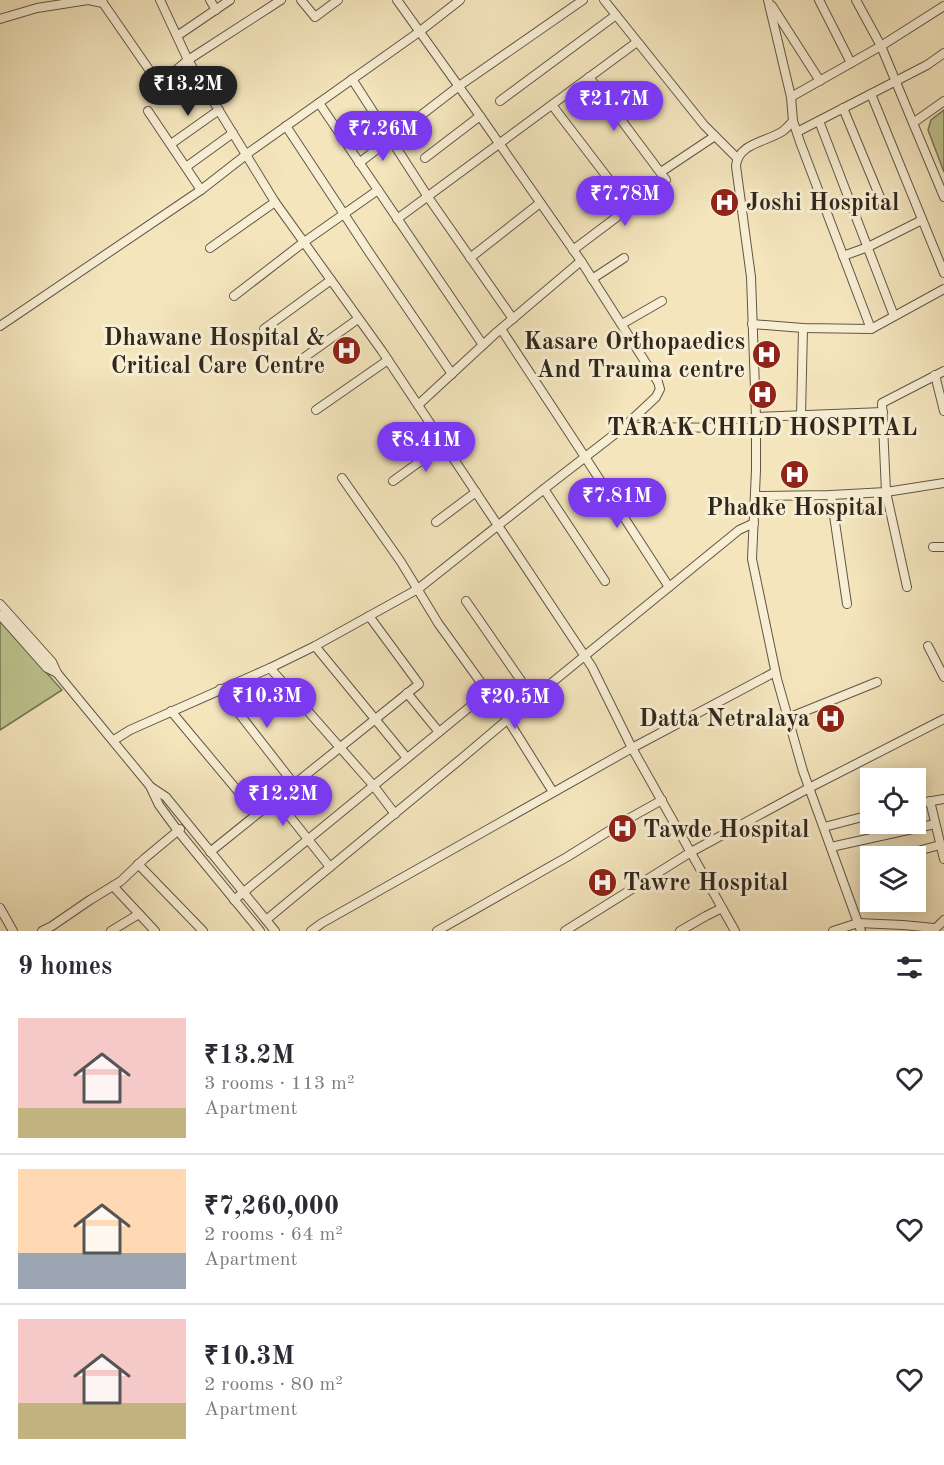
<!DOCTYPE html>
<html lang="en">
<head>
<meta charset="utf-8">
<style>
  :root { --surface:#fff; --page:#f2f2f3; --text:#2b2b33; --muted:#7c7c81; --line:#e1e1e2; --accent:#7c3aed }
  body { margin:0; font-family:"Old Standard TT",serif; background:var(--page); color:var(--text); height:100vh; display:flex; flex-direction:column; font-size:22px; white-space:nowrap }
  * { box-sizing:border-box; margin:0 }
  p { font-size:20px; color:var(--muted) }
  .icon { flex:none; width:33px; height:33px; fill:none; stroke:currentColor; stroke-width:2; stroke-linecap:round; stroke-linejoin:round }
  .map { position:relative; height:931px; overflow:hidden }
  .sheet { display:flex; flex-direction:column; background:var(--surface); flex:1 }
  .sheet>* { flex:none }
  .buttons { position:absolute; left:860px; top:768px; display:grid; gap:12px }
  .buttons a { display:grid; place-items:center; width:66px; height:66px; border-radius:0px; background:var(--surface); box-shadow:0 3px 15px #0003; font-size:30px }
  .price { position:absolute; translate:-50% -51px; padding:0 14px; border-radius:21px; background:var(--accent); color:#fff; font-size:20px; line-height:39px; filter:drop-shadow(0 2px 3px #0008) }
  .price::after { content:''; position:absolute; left:50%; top:36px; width:18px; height:14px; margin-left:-9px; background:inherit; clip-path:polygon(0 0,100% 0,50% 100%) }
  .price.on { background:#222; color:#fff }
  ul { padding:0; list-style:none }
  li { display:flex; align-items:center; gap:18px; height:150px; padding:0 18px }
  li+li { border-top:2px solid var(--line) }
  li span { display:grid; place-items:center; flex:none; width:168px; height:120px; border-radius:0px; color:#555 }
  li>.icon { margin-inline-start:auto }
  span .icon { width:72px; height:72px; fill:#fffc; stroke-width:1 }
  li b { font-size:26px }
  h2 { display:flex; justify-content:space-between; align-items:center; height:72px; padding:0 18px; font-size:26px }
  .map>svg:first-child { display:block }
  .green { fill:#bec48f; stroke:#777656; stroke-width:1.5 }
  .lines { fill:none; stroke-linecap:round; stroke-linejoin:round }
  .minor-casing { stroke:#615745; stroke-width:10 }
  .minor { stroke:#f8eed4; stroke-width:8 }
  .labels { text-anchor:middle; stroke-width:6; stroke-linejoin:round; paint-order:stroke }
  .poi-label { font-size:24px; font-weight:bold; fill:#30281d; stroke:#f8eed4; text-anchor:start }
</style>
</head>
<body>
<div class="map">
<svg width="944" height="931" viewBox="0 0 944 931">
  <rect width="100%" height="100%" fill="#f4e5bd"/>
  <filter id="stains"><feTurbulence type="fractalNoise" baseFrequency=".00333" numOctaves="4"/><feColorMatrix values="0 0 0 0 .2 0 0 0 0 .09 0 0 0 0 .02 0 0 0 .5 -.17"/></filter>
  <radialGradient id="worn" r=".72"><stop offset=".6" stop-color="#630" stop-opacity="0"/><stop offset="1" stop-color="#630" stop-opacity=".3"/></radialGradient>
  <!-- green -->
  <g class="green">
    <path d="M 944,110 L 944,172 L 928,130 L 931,120 Z"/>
    <path d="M 0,621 L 62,690 L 0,730 Z"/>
  </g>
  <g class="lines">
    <defs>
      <g id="minor">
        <path d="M 102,0 L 103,3 L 159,84 L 188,60 L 275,202 L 382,351 L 592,667 L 632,748 L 735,931"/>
        <path d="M 160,0 L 188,60 L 281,0"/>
        <path d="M 210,0 L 216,10"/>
        <path d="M 301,0 L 315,17 L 338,0"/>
        <path d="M 397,0 L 480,116 L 581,261 L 658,382 L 660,389 L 656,397 L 624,427"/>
        <path d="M 604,0 L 704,125 L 737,158"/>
        <path d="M 768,0 L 791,97 L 793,121 C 790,124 787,128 783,131 C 767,142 738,143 736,166 L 751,277 L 756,417 L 756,470 L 752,559 L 777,679 L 803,771 L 861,931"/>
        <path d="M 819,0 L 851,63"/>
        <path d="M 856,0 L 881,46 L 913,123 L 944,101"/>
        <path d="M 772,6 L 820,81"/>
        <path d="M 0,19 L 37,8 L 88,0 L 103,3"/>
        <path d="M 177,36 L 230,0"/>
        <path d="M 352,79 L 428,197 L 513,319"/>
        <path d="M 871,94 L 944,273"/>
        <path d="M 791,97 L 881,46 L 944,6"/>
        <path d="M 500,101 L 616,15"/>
        <path d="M 319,103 L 483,345"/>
        <path d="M 552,105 L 630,207"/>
        <path d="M 843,108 L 882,202"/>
        <path d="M 148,111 L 201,190"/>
        <path d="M 793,121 L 800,142 L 871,329"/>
        <path d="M 819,121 L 894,316"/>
        <path d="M 913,123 L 944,197"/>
        <path d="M 286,126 L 369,252 L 452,374"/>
        <path d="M 797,132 L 927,65 L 944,53"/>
        <path d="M 171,144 L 219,110"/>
        <path d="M 425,158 L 480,116"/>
        <path d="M 359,163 L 459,86 L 583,0"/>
        <path d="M 186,167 L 233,133"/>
        <path d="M 661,172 L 715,136"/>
        <path d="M 397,219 L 637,42"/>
        <path d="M 210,248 L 275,202"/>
        <path d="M 573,250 L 666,180 L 589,77"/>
        <path d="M 843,256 L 868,247 L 922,220"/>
        <path d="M 470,258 L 540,203"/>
        <path d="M 592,279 L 624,258"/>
        <path d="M 234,296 L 304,242 L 378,190"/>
        <path d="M 622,324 L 662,301"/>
        <path d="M 752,324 L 803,328 L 871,329 L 944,289"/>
        <path d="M 0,326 L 201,190 L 251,151 L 419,32 L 460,0"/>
        <path d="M 264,329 L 331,280"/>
        <path d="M 501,329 L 585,457 L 669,587"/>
        <path d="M 288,369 L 358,319"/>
        <path d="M 944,371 L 882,403 L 886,492 L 944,483"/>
        <path d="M 935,375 L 944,411"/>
        <path d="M 418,405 L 497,332 L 581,261"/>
        <path d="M 316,410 L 388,360"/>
        <path d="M 801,415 L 803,328"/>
        <path d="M 756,417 L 883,412"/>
        <path d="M 342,478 L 401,562 L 438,623 L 508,720 L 553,792"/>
        <path d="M 393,481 L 444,444"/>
        <path d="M 544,489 L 605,581"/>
        <path d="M 831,495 L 847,604"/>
        <path d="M 755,496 L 831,495 L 886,492 L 907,587"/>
        <path d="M 436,522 L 476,492"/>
        <path d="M 933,547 L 944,547"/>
        <path d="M 466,601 L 533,698"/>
        <path d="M 0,604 L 52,662 L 57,673 L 150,786 L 159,805 L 178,831 L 260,931"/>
        <path d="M 0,615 L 47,668 L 57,673"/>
        <path d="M 315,646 L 407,758"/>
        <path d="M 928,646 L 944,677"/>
        <path d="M 270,668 L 373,785 L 395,814"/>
        <path d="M 220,689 L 294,784"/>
        <path d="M 407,693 L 439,732"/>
        <path d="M 171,711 L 257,814"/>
        <path d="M 788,718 L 877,682"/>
        <path d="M 114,740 L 130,730 L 270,668 L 315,646 L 418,589 L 544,489 L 624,427 L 756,428"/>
        <path d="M 151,787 L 166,797 L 275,931"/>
        <path d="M 276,799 L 330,867"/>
        <path d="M 930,801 L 944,859"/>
        <path d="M 915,804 L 944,799"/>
        <path d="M 824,827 L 870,815"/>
        <path d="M 831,847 L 935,824"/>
        <path d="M 210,852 L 419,684 L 369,616"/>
        <path d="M 899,856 L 940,845"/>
        <path d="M 138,864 L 203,931"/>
        <path d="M 113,886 L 155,931"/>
        <path d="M 234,900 L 488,692"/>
        <path d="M 0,908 L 13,931"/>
        <path d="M 266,920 L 462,758 L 533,698 L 739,530 L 754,523"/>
        <path d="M 42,931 L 52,926 L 90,900 L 121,881 L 144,859 L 180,829"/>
        <path d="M 111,931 L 139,914"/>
        <path d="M 311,931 L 322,923 L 632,748 L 775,672"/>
        <path d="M 437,931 L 567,857 L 628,819 L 662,800"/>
        <path d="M 565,931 L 691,852 L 809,788 L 944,719"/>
        <path d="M 680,931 L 706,916 L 722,908"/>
        <path d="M 833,931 L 858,923 L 903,925 L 934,928"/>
        <path d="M 933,931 L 944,920"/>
      </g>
    </defs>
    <!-- minor casing -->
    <use href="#minor" class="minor-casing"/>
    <!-- minor -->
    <use href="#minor" class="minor"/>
  </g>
  <!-- icons -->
  <defs>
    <symbol id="hospital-disc" viewBox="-11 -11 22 22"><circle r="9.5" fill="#8f2418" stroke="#f8eed4"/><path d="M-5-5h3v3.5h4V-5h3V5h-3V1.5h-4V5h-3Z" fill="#fff"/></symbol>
  </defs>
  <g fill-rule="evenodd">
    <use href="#hospital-disc" x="708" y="186" width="33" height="33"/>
    <use href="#hospital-disc" x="330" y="334" width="33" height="33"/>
    <use href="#hospital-disc" x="750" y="338" width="33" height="33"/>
    <use href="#hospital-disc" x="746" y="378" width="33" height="33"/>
    <use href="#hospital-disc" x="778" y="458" width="33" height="33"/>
    <use href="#hospital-disc" x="814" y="702" width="33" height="33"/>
    <use href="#hospital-disc" x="606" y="812" width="33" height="33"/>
    <use href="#hospital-disc" x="586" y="866" width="33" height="33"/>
  </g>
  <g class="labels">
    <!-- poi labels -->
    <g class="poi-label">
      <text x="746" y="210">Joshi Hospital</text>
      <text x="325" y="345" text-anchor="end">Dhawane Hospital &amp;<tspan x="325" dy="28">Critical Care Centre</tspan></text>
      <text x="745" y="349" text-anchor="end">Kasare Orthopaedics<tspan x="745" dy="28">And Trauma centre</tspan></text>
      <text x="762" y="435" text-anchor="middle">TARAK CHILD HOSPITAL</text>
      <text x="795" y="515" text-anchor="middle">Phadke Hospital</text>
      <text x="810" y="726" text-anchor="end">Datta Netralaya</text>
      <text x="643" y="837">Tawde Hospital</text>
      <text x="623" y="890">Tawre Hospital</text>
    </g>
  </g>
  <rect width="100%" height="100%" filter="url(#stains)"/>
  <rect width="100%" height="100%" fill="url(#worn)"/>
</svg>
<div class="buttons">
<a><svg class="icon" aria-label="locate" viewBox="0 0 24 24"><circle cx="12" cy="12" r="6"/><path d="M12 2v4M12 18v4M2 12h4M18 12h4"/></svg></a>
<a><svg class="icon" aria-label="layers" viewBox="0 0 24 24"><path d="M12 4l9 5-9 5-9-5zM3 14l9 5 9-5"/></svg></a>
</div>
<b class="price on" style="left:188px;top:117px">₹13.2M</b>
<b class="price" style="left:614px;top:132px">₹21.7M</b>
<b class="price" style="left:383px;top:162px">₹7.26M</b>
<b class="price" style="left:625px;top:227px">₹7.78M</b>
<b class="price" style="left:426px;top:473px">₹8.41M</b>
<b class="price" style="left:617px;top:529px">₹7.81M</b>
<b class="price" style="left:267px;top:729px">₹10.3M</b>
<b class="price" style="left:515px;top:730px">₹20.5M</b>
<b class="price" style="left:283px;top:827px">₹12.2M</b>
</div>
<section class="sheet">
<h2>9 homes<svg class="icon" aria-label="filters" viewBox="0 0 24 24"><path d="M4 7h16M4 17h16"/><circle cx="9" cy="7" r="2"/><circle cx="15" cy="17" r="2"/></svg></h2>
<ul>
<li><span style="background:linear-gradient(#f6c9c9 75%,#c2b280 0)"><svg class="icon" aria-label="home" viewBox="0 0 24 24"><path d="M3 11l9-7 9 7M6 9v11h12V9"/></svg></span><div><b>₹13.2M</b><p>3 rooms · 113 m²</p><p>Apartment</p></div><svg class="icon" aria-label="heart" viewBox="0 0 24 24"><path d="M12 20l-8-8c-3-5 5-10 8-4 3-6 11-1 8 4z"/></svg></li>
<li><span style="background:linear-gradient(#ffd9b3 70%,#9aa5b1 0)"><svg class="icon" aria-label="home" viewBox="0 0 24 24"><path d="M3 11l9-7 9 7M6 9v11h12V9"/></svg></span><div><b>₹7,260,000</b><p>2 rooms · 64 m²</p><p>Apartment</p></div><svg class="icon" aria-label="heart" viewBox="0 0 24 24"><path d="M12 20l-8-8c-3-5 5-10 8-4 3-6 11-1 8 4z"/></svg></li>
<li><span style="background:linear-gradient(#f6c9c9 70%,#c2b280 0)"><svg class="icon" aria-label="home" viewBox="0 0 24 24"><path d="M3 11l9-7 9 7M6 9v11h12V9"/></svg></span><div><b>₹10.3M</b><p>2 rooms · 80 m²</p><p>Apartment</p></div><svg class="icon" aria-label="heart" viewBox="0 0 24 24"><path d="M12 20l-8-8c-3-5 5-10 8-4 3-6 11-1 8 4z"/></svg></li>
</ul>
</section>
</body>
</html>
